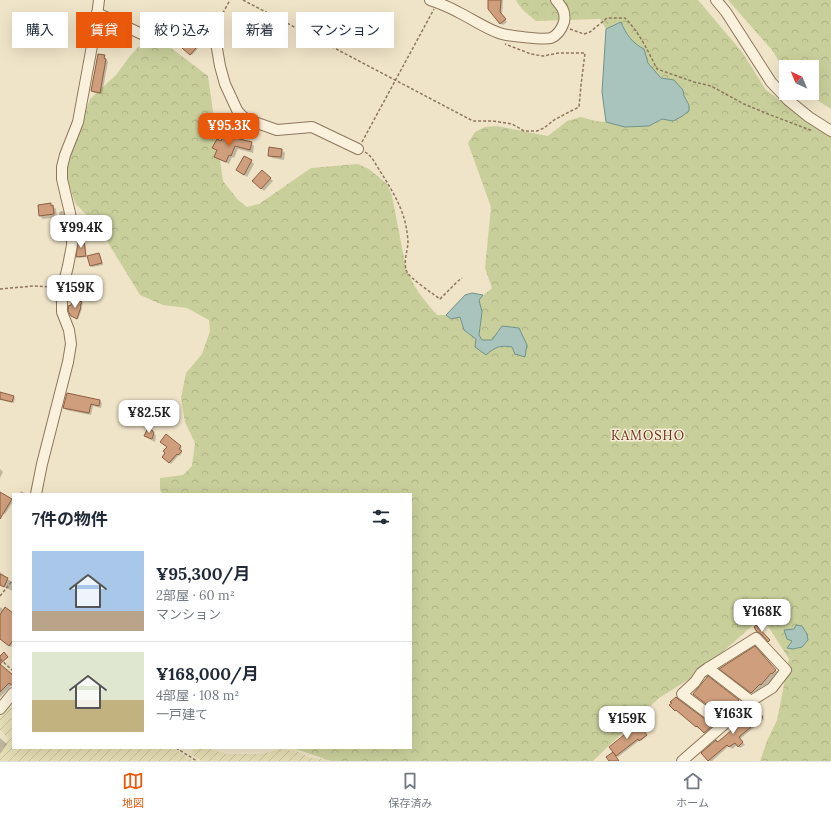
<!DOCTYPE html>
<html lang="ja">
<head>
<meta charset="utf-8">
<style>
  :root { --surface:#fff; --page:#f2f2f3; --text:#1f2937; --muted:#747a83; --line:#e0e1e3; --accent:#ea580c }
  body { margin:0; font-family:Lora,"Noto Sans JP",serif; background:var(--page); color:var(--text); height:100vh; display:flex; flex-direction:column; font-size:15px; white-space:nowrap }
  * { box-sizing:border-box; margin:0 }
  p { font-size:13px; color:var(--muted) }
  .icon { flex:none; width:22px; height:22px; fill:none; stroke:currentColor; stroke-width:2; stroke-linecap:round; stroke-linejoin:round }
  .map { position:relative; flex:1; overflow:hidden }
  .details { position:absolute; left:12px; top:493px; width:400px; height:256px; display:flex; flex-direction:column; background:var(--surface); border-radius:0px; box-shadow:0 4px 16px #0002 }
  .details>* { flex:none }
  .top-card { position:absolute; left:12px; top:12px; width:400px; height:36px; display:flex; gap:8px }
  .needle { width:26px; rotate:316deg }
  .controls { position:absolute; left:779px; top:60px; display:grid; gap:8px }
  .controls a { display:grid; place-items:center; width:40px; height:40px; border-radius:0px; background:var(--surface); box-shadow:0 4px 16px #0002; font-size:20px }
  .price { position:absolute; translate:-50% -34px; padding:0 9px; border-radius:8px; background:#fff; color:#222; font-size:13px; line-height:26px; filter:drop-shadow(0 1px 2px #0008) }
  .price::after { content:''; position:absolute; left:50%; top:24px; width:12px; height:9px; margin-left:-6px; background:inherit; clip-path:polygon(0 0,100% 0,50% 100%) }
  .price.on { background:var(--accent); color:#fff }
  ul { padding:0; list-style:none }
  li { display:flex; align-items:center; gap:12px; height:100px; padding:0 20px }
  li+li { border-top:1px solid var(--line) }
  li span { display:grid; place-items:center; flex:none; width:112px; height:80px; border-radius:0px; color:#555 }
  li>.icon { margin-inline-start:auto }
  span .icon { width:48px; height:48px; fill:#fffc; stroke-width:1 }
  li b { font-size:17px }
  h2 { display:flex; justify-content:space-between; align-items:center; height:48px; padding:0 20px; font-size:17px }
  .chip { padding:0 14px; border-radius:0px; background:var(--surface); box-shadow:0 4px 16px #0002; font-size:14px; line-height:36px }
  .chip.on { background:var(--accent); color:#fff }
  .dock { display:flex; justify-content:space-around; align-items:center; height:56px; border-top:1px solid var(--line); background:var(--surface); font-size:11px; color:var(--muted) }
  .dock a { display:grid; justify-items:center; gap:2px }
  .dock .on { color:var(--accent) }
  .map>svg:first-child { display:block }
  .farmland { fill:url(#farmland-furrows) }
  .forest { fill:url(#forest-crowns) }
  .water { fill:#a9c4bc; stroke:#6f938a }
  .shadow { fill:#0003 }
  .building { fill:#cf9f7d; stroke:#8d5f41 }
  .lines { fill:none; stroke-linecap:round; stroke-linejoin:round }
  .minor-casing { stroke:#8d765c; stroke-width:12 }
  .path { stroke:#8d765c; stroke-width:1.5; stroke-dasharray:3 2; stroke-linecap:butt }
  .minor { stroke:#faf1dc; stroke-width:10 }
  .labels { text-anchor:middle; stroke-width:3; stroke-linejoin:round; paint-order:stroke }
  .quarter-label { font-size:13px; letter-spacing:1px; fill:#6b2e1e; stroke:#f7eed8 }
</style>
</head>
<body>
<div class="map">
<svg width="831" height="761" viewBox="0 0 831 761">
  <defs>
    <pattern id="farmland-furrows" width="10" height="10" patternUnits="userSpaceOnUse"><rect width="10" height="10" fill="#e6deb5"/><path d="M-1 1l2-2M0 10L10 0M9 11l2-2" fill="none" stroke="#c6bf9b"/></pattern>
    <pattern id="forest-crowns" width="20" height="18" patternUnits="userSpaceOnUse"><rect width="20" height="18" fill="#c9cf9b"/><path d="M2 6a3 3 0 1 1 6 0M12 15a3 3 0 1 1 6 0" fill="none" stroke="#aeb285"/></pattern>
  </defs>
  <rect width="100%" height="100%" fill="#f0e4c8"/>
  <!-- farmland -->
  <g class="farmland">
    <path d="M 13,703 L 13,748 L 173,748 L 193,761 L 0,761 L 0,755 L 8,738 L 0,730 L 0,718 Z"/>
    <path d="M 194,748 L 207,748 L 226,754 L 262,754 L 280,749 L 296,751 L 311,758 L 324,759 L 329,761 L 202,761 L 191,754 Z"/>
  </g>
  <!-- forest -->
  <g class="forest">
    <path d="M 516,0 L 698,0 L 742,52 L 766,90 L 831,137 L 831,761 L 760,761 L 767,741 L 777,720 L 789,659 L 762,617 L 699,673 L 659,698 L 593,761 L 331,761 L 293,748 L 411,748 L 411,494 L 163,494 L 160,490 L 160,478 L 183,475 L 192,466 L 195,443 L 185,422 L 181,398 L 186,373 L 202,354 L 210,331 L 209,320 L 187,308 L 163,305 L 140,295 L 99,228 L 75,203 L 68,180 L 68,157 L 90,99 L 116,75 L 130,56 L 138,47 L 148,42 L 160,44 L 171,48 L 208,76 L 223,181 L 238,200 L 247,207 L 259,204 L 311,168 L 358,164 L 369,169 L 387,184 L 392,196 L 406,268 C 413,287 424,300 437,315 L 446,315 L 451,319 L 460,317 L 464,330 L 476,339 L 493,349 L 504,346 L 512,347 L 502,326 L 492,340 L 482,340 L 479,335 L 482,312 L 479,299 L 492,288 L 485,268 L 491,207 L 468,143 L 475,132 L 485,127 L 497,126 L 548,136 L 567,121 L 581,117 L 595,121 L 606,122 L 625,127 L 649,126 L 662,119 L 689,111 C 689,110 689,105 689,104 C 684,92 657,78 649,64 C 646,60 645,54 644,49 C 633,43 626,34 621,22 L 606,29 L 600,19 L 536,21 C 529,15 520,9 516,0 Z"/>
    <path d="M 728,0 L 831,0 L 831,109 L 806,93 L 812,93 L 812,67 L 786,67 L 786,73 L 772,50 Z"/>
  </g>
  <!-- water -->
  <g class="water">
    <path d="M 621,22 C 626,34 632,43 644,49 L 648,63 L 654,70 L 661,78 L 674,80 L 683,90 L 684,96 L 689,105 L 689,111 L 681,117 L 673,121 L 662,119 L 649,126 L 625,127 L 606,122 L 602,92 L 606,29 Z"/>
    <path d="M 472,293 L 483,295 L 479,300 L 482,312 L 479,335 L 482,340 L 492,340 L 502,326 L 519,328 L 527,345 L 525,357 L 515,354 L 512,347 C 500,345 495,347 486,355 L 475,347 L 476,339 L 464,330 L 460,317 L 451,319 L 446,315 L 465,295 Z"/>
    <path d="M 796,625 L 802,626 L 807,634 L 808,640 L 802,647 L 793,649 L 787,648 L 792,641 L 787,639 L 784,630 L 794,629 Z"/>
  </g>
  <!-- shadow -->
  <g class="shadow">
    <path d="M 489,0 L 503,0 L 502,15 L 507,22 L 503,25 L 500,23 Z"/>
    <path d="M 204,33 L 210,37 L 209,39 L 205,43 L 204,42 L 192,55 L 184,48 Z"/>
    <path d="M 104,56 L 108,62 L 102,94 L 94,93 L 92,91 Z"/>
    <path d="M 251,143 L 254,146 L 253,153 L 238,149 L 234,158 L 232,157 L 229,164 L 218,159 L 215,156 L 218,151 L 214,148 Z"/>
    <path d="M 282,150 L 285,153 L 284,160 L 272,158 L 269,155 Z"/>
    <path d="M 251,161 L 254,164 L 247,177 L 241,173 L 238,170 Z"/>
    <path d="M 262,171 L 273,181 L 264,191 L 253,181 Z"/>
    <path d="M 50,204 L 56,209 L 57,217 L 43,219 L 40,216 Z"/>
    <path d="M 62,211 L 64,212 L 65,219 L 61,219 L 60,218 L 59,212 Z"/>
    <path d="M 83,242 L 84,243 L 86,257 L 79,258 L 77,256 Z"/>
    <path d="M 99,254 L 100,255 L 103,265 L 92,267 L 91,266 Z"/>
    <path d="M 82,303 L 83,304 L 81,308 L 82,309 L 78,319 L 71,316 Z"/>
    <path d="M 0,393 L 13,397 L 15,398 L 14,403 L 0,400 Z"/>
    <path d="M 100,401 L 102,403 L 101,408 L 93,406 L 91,415 L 66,410 L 64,407 Z"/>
    <path d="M 152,431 L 156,436 L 155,442 L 149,439 L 146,436 Z"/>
    <path d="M 166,435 L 182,448 L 180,450 L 182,453 L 180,456 L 179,455 L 171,464 L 163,457 L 168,448 Z"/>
    <path d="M 0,469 L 3,472 L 0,478 Z"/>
    <path d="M 21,491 L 26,494 L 19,494 Z"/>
    <path d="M 0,493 L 13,502 L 5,514 L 1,512 L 0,513 Z"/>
    <path d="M 0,572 L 4,575 L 3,577 L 13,582 L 13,591 L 0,585 Z"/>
    <path d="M 0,607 L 4,610 L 13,614 L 13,645 L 11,647 L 4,641 L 0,632 Z"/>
    <path d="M 755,648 L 778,673 L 775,676 L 774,676 L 764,688 L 763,686 L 755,695 L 724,671 Z"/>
    <path d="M 0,667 L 13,676 L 13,685 L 12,685 L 0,697 Z"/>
    <path d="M 697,697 L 738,700 L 741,703 L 726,719 Z"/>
    <path d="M 679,701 L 712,726 L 715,729 L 708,735 L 700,728 L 699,729 L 679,713 L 671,705 Z"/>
    <path d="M 759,712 L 764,719 L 740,739 L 745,745 L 740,748 L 737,745 L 732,749 L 729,746 L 712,761 L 709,761 L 702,753 L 717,744 Z"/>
    <path d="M 642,730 L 647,736 L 641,741 L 640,740 L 618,757 L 610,747 L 639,733 Z"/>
    <path d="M 0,738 L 7,744 L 0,754 Z"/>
  </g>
  <!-- building -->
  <g class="building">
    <path d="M 488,0 L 501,0 L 500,12 L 506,19 L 500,24 L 488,9 Z"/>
    <path d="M 198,31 L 205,32 L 209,35 L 209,38 L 204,43 L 202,41 L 190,55 L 182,48 L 188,40 L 188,39 L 189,38 L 188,37 L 192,32 L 193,33 L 194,32 Z"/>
    <path d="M 98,54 L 105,55 L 104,58 L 106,59 L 100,93 L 91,91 Z"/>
    <path d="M 223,135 L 252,142 L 250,150 L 235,146 L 231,156 L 229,155 L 226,162 L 214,157 L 217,150 L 212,148 L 217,139 L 221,141 Z"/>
    <path d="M 269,147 L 282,149 L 281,157 L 268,156 Z"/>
    <path d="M 244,156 L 252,160 L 244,175 L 236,170 Z"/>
    <path d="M 262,170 L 271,178 L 261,189 L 252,181 Z"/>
    <path d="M 51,203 L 51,206 L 53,205 L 54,214 L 39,216 L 38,205 Z"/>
    <path d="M 84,240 L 86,256 L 76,257 L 78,241 Z"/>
    <path d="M 99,253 L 102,263 L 90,266 L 87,256 Z"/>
    <path d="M 74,299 L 82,302 L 80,306 L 81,307 L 77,319 L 71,316 L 68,311 L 69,305 L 70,306 L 72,303 L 73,303 Z"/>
    <path d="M 0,392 L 14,396 L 12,402 L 0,399 Z"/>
    <path d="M 67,393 L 100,400 L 99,406 L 91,404 L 89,413 L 63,408 Z"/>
    <path d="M 148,428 L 152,430 L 154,433 L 152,439 L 144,436 Z"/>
    <path d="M 166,434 L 181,446 L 179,449 L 182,451 L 178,455 L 177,454 L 169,463 L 162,457 L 165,453 L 163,451 L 167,447 L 160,442 Z"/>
    <path d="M 0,492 L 12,499 L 0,519 Z"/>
    <path d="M 0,574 L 8,578 L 4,587 L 0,585 Z"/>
    <path d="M 5,607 L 13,613 L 13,640 L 9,646 L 0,639 L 0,615 Z"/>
    <path d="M 756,625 L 770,640 L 768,642 L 761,634 L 757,632 L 754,627 Z"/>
    <path d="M 755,646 L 776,670 L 772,674 L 771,673 L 761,685 L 760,684 L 751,693 L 719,669 Z"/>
    <path d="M 4,652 L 8,657 L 0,664 L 13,675 L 13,686 L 9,683 L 0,692 L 0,656 Z"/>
    <path d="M 708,676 L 739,700 L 732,708 L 723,717 L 693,694 Z"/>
    <path d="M 676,697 L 678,699 L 713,725 L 704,733 L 697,726 L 696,727 L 676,710 L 675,711 L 669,705 L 672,703 L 670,702 Z"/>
    <path d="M 757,709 L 763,717 L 739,737 L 743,742 L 738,747 L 735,743 L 729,747 L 727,745 L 708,761 L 701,753 L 716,740 L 717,742 L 719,741 L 740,723 L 739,723 L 754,710 L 754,711 Z"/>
    <path d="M 635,726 L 639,731 L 642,729 L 647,735 L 639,741 L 638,739 L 616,756 L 609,747 Z"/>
    <path d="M 613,752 L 619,761 L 609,761 L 606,757 Z"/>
  </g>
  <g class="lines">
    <defs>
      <g id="minor">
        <path d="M 430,0 C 439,3 449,7 458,12 C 472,19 485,28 499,33 C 507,36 544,40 551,38 C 558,35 562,28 564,22 C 566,12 562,7 556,0"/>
        <path d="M 716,0 L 726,12 L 771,82 L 788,100 L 809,117 L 831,131"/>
        <path d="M 97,13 L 148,37 L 167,31 L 198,24 L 209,26 L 215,29 L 216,31 L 215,37 L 220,66 L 225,84 L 237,110 L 241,115 L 246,119 L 277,130 L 312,127 L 358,149"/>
        <path d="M 36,494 L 42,464 L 68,362 L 71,344 L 69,330 L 62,312 L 62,291 L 68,266 L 72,245 L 72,225 L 70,213 L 62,179 L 62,167 L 65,155 L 78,122 L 96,24 L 99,0"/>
        <path d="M 708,668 L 751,701"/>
        <path d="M 0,709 L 13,693"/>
        <path d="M 682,761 L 751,701 L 772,688 L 786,670 L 756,638 L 708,668 L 701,673 L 695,682 L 682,694 L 723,725"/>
      </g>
    </defs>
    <!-- minor casing -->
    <use href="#minor" class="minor-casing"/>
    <!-- path -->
    <g class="path">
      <path d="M 243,0 L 473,121 L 493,121 L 512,124 L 524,131 L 537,131 L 544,128 L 554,120 L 571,111 L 579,107 L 581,85 L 585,53 L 559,53 L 543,56 L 531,54 L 505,44"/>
      <path d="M 218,22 L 230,0"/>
      <path d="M 570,29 L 584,34 L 590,32 L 607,18 L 625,18 C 639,32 648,51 657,69 L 694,82 L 711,86 L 744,104 L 768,114 L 813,131"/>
      <path d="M 362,142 L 434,9"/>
      <path d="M 365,152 L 368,154 L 372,158 C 385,180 401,201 406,226 C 407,232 408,238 408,244 C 407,252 403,264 407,272 C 410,278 433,294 440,299 L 458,281 L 462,278"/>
      <path d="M 0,289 L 33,286 L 53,287"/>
      <path d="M 0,596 L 13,580"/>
      <path d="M 0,659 L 13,671"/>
      <path d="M 176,748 L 197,761"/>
    </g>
    <!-- minor -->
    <use href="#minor" class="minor"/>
  </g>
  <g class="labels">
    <!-- quarter labels -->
    <g class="quarter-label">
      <text x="648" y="440">KAMOSHO</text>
    </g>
  </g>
</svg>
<div class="controls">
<a><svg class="needle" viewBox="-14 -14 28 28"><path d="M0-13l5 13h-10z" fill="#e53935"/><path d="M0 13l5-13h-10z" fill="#747a83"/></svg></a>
</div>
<b class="price on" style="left:229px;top:147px">¥95.3K</b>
<b class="price" style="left:81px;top:249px">¥99.4K</b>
<b class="price" style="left:75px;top:309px">¥159K</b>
<b class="price" style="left:149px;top:434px">¥82.5K</b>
<b class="price" style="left:762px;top:633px">¥168K</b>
<b class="price" style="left:733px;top:735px">¥163K</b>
<b class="price" style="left:627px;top:740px">¥159K</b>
<div class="top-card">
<a class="chip">購入</a>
<a class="chip on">賃貸</a>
<a class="chip">絞り込み</a>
<a class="chip">新着</a>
<a class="chip">マンション</a>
</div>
<section class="details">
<h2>7件の物件<svg class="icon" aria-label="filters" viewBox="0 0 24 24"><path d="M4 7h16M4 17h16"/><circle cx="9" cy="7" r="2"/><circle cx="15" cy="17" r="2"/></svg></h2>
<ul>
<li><span style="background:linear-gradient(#a9c7e8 75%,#b9a48a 0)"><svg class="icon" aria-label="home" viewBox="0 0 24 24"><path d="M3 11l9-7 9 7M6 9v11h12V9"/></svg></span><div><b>¥95,300/月</b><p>2部屋 · 60 m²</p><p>マンション</p></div></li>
<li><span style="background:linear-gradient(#dfe7d0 60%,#c2b280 0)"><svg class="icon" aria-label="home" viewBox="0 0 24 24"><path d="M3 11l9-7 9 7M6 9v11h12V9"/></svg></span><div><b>¥168,000/月</b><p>4部屋 · 108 m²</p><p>一戸建て</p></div></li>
</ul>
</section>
</div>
<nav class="dock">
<a class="on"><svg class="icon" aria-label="map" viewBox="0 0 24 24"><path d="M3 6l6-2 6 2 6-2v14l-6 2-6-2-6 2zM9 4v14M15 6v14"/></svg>地図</a>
<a><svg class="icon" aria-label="saved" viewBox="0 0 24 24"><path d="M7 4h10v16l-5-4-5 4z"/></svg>保存済み</a>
<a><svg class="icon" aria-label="home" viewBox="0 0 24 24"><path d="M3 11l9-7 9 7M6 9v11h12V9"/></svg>ホーム</a>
</nav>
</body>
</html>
